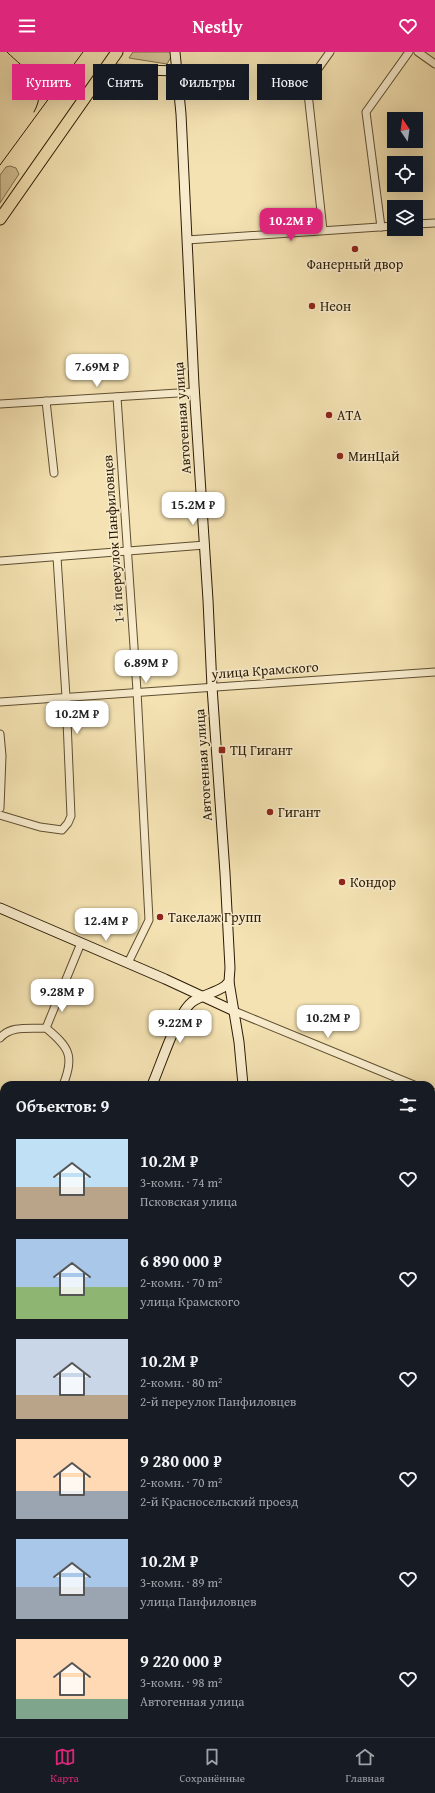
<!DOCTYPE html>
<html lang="ru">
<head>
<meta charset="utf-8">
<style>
  :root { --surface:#171b24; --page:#242831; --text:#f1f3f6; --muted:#9ea1a6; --line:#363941; --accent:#db2777 }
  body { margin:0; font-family:"Gentium Book Plus",serif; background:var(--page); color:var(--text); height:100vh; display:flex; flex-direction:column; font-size:15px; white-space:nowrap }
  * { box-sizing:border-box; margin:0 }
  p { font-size:13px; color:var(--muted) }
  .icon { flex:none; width:22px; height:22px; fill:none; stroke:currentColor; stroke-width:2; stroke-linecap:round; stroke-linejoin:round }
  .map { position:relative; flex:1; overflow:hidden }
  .side { position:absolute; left:0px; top:1029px; width:435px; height:656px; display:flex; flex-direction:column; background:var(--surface); border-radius:12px 12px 0 0; box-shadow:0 4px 16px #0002 }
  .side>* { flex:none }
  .hud { position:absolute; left:12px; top:12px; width:411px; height:36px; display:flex; gap:8px }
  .needle { width:26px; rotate:347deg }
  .controls { position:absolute; left:387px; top:60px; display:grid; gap:8px }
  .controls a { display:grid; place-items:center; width:36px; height:36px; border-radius:0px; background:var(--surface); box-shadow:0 4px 16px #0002; font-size:20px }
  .price { position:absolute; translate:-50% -34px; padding:0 9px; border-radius:8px; background:#fff; color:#222; font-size:13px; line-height:26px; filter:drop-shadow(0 1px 2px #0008) }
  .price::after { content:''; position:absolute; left:50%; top:24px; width:12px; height:9px; margin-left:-6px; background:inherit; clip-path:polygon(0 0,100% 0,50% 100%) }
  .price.active { background:var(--accent); color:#fff }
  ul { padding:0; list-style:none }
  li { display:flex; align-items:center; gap:12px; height:100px; padding:0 16px }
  li span { display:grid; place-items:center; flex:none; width:112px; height:80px; border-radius:0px; color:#555 }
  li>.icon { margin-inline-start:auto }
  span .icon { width:48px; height:48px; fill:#fffc; stroke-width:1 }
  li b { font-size:17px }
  h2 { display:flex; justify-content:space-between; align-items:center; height:48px; padding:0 16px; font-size:17px }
  .pill { padding:0 14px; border-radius:0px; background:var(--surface); box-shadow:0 4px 16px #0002; font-size:14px; line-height:36px }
  .pill.active { background:var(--accent); color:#fff }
  header { display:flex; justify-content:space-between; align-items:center; height:52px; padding:0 16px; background:var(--accent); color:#fff; font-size:18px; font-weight:600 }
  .tabs { display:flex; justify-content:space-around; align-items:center; height:56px; border-top:1px solid var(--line); background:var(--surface); font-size:11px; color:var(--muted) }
  .tabs a { display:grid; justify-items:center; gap:2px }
  .tabs .active { color:var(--accent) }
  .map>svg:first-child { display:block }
  .green { fill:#d2c095; stroke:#7f6e4d }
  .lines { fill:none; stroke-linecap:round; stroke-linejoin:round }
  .street-casing { stroke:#5e4e30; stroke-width:9 }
  .secondary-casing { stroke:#2c1c05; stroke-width:11 }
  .primary-casing { stroke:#2c1c05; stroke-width:13 }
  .street { stroke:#f8eccd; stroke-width:7 }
  .secondary { stroke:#f8eccd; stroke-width:9 }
  .primary { stroke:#f4e2b2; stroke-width:11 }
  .tram { stroke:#2c1c05; stroke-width:1 }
  .poi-dot { fill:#8f2418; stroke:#f8eccd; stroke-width:1.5 }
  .labels { text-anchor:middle; stroke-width:3; stroke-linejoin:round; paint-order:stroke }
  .poi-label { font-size:14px; fill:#2c1c05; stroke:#f8eccd; text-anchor:start }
  .street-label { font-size:14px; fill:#2c1c05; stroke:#f8eccd }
</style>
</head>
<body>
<header><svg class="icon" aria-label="menu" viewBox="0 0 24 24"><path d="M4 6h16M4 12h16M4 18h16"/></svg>Nestly<svg class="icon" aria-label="heart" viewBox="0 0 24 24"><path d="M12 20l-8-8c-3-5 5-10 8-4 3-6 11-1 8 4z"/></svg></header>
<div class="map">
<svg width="435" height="1685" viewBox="0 0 435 1685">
  <rect width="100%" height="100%" fill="#f4e2b2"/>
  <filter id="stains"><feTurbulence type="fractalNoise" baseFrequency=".005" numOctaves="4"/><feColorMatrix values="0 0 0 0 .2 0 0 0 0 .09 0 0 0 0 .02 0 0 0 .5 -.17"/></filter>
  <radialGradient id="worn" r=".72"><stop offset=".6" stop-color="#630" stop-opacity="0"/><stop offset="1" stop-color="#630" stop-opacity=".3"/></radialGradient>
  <!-- green -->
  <g class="green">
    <path d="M 133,0 L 171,0 L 171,5 L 167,12 L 129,6 Z"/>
    <path d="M 10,114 L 16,116 L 19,122 L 0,151 L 0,123 L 6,115 Z"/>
  </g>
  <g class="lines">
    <defs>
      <g id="street">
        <path d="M 418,0 L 435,12"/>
        <path d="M 416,172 L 435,171"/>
        <path d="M 381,175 L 366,60 L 409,0"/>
        <path d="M 323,178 L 307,32 L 330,0"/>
        <path d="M 187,188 L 394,174"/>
        <path d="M 117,345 L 137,639 L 149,868 L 128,911"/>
        <path d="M 46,349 L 54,421"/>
        <path d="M 0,352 L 194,340"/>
        <path d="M 0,509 L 205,493"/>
        <path d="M 0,650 L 435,620"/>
        <path d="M 0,682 L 2,704 L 0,756"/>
        <path d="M 0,763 L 40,775 L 62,778 L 68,771 L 71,764 L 66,645 L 57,505"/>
        <path d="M 234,959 L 414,1033"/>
        <path d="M 46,976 C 69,995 75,1004 63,1033"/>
        <path d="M 0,986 C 11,973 30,977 46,976 L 81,891"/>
        <path d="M 431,1040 L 435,1041"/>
        <path d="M 0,1137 L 4,1139"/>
        <path d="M 0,1268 L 4,1269"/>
        <path d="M 431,1362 L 435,1364"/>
        <path d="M 0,1415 L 4,1417"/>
        <path d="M 431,1473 L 435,1474"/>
        <path d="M 0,1527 L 4,1529"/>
        <path d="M 0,1639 L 4,1641"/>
        <path d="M 96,1681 L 105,1685"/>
        <path d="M 366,1681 L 375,1685"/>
        <path d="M 165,1685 L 167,1681"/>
      </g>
      <g id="secondary">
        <path d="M 106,17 L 178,19"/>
        <path d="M 0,856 L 165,927 L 234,959"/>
        <path d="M 229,930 L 239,990 L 243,1033"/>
        <path d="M 152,1033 C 161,1013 176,963 192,950 C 202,943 215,941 225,934 L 229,930 L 230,916 L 225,821 L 212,635 L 208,548 L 194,333 L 181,62 L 175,0"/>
        <path d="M 0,1397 L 4,1388"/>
        <path d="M 431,1593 L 435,1594"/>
      </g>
      <path id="primary" d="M 0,167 L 117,0"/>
    </defs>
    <!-- street casing -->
    <use href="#street" class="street-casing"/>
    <!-- secondary casing -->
    <use href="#secondary" class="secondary-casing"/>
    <!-- primary casing -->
    <use href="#primary" class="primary-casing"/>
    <!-- street -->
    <use href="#street" class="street"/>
    <!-- secondary -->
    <use href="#secondary" class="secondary"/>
    <!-- primary -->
    <use href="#primary" class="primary"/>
    <!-- tram -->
    <g class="tram">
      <path d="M 7,0 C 25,18 50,31 34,60"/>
      <path d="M 31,22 C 42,27 56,28 67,20"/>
      <path d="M 0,113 L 83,0"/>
    </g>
  </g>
  <!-- markers -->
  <g class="poi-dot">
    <circle cx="355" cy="197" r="4"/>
    <circle cx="312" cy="254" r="4"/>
    <circle cx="329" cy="363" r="4"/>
    <circle cx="340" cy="404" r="4"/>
    <rect x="218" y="694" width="8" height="8" rx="2"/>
    <circle cx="270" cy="760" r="4"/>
    <circle cx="342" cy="830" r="4"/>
    <circle cx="160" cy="865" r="4"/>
  </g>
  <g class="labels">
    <!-- poi labels -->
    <g class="poi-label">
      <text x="355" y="217" text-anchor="middle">Фанерный двор</text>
      <text x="320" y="259">Неон</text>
      <text x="337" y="368">АТА</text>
      <text x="348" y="409">МинЦай</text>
      <text x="230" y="703">ТЦ Гигант</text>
      <text x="278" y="765">Гигант</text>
      <text x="350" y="835">Кондор</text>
      <text x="168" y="870">Такелаж Групп</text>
    </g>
    <!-- street labels -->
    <g class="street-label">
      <text transform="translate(182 366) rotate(-94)" y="5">Автогенная улица</text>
      <text transform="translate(113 487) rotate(-94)" y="5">1-й переулок Панфиловцев</text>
      <text transform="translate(265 618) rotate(-4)" y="5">улица Крамского</text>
      <text transform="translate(203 713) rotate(-94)" y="5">Автогенная улица</text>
    </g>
  </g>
  <rect width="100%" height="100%" filter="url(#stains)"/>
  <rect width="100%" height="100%" fill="url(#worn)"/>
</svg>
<div class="controls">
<a><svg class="needle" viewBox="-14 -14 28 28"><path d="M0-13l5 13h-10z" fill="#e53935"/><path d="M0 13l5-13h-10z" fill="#9ea1a6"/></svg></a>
<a><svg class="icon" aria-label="locate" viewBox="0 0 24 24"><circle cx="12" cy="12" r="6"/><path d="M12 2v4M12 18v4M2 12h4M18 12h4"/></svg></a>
<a><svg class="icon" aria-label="layers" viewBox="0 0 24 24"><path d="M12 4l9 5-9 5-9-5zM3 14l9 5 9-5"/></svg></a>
</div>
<b class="price active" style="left:291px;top:190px">10.2M ₽</b>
<b class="price" style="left:97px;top:336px">7.69M ₽</b>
<b class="price" style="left:193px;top:474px">15.2M ₽</b>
<b class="price" style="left:146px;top:632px">6.89M ₽</b>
<b class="price" style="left:77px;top:683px">10.2M ₽</b>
<b class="price" style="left:106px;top:890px">12.4M ₽</b>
<b class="price" style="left:62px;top:961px">9.28M ₽</b>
<b class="price" style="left:328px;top:987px">10.2M ₽</b>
<b class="price" style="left:180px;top:992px">9.22M ₽</b>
<div class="hud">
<a class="pill active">Купить</a>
<a class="pill">Снять</a>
<a class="pill">Фильтры</a>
<a class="pill">Новое</a>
</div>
<section class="side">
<h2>Объектов: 9<svg class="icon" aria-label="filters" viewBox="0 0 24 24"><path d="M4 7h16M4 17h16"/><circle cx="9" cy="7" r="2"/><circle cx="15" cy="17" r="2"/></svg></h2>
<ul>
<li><span style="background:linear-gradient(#bfe0f5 60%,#b9a48a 0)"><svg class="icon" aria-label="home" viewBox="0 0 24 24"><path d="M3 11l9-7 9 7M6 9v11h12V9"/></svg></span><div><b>10.2M ₽</b><p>3-комн. · 74 m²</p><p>Псковская улица</p></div><svg class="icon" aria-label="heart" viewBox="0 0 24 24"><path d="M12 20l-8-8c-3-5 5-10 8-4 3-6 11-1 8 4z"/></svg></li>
<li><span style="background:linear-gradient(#a9c7e8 60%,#8fb573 0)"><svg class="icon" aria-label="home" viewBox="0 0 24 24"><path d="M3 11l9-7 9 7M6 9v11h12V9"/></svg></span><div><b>6 890 000 ₽</b><p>2-комн. · 70 m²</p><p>улица Крамского</p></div><svg class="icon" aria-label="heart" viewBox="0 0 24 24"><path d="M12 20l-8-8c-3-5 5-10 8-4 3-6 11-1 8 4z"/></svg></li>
<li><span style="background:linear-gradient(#c9d6e8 70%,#b9a48a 0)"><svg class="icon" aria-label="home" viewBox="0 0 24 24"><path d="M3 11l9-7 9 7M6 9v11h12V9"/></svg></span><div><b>10.2M ₽</b><p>2-комн. · 80 m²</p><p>2-й переулок Панфиловцев</p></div><svg class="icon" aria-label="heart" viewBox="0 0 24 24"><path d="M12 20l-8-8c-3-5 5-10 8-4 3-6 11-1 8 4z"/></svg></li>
<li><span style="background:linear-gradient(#ffd9b3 65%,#9aa5b1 0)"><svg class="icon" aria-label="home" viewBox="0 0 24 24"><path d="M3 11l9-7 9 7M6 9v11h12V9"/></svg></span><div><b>9 280 000 ₽</b><p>2-комн. · 70 m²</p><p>2-й Красносельский проезд</p></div><svg class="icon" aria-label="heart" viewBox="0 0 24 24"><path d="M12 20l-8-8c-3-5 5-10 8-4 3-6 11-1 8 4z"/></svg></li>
<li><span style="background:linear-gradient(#a9c7e8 60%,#9aa5b1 0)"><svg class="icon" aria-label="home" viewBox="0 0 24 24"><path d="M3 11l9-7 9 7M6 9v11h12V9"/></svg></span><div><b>10.2M ₽</b><p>3-комн. · 89 m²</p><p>улица Панфиловцев</p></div><svg class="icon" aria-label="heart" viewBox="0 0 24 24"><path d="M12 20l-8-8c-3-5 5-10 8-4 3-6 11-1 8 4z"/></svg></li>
<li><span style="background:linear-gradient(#ffd9b3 75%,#7fa58c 0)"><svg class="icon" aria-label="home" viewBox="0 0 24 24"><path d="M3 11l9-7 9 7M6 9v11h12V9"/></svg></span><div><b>9 220 000 ₽</b><p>3-комн. · 98 m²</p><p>Автогенная улица</p></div><svg class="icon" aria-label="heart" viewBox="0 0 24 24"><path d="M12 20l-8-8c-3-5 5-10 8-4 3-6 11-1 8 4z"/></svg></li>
</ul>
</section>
</div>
<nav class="tabs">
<a class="active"><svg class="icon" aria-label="map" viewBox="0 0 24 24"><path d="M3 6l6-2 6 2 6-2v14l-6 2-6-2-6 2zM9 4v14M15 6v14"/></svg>Карта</a>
<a><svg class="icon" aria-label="saved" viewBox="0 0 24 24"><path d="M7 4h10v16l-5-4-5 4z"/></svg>Сохранённые</a>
<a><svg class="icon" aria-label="home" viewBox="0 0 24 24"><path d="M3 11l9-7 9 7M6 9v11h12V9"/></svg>Главная</a>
</nav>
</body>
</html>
